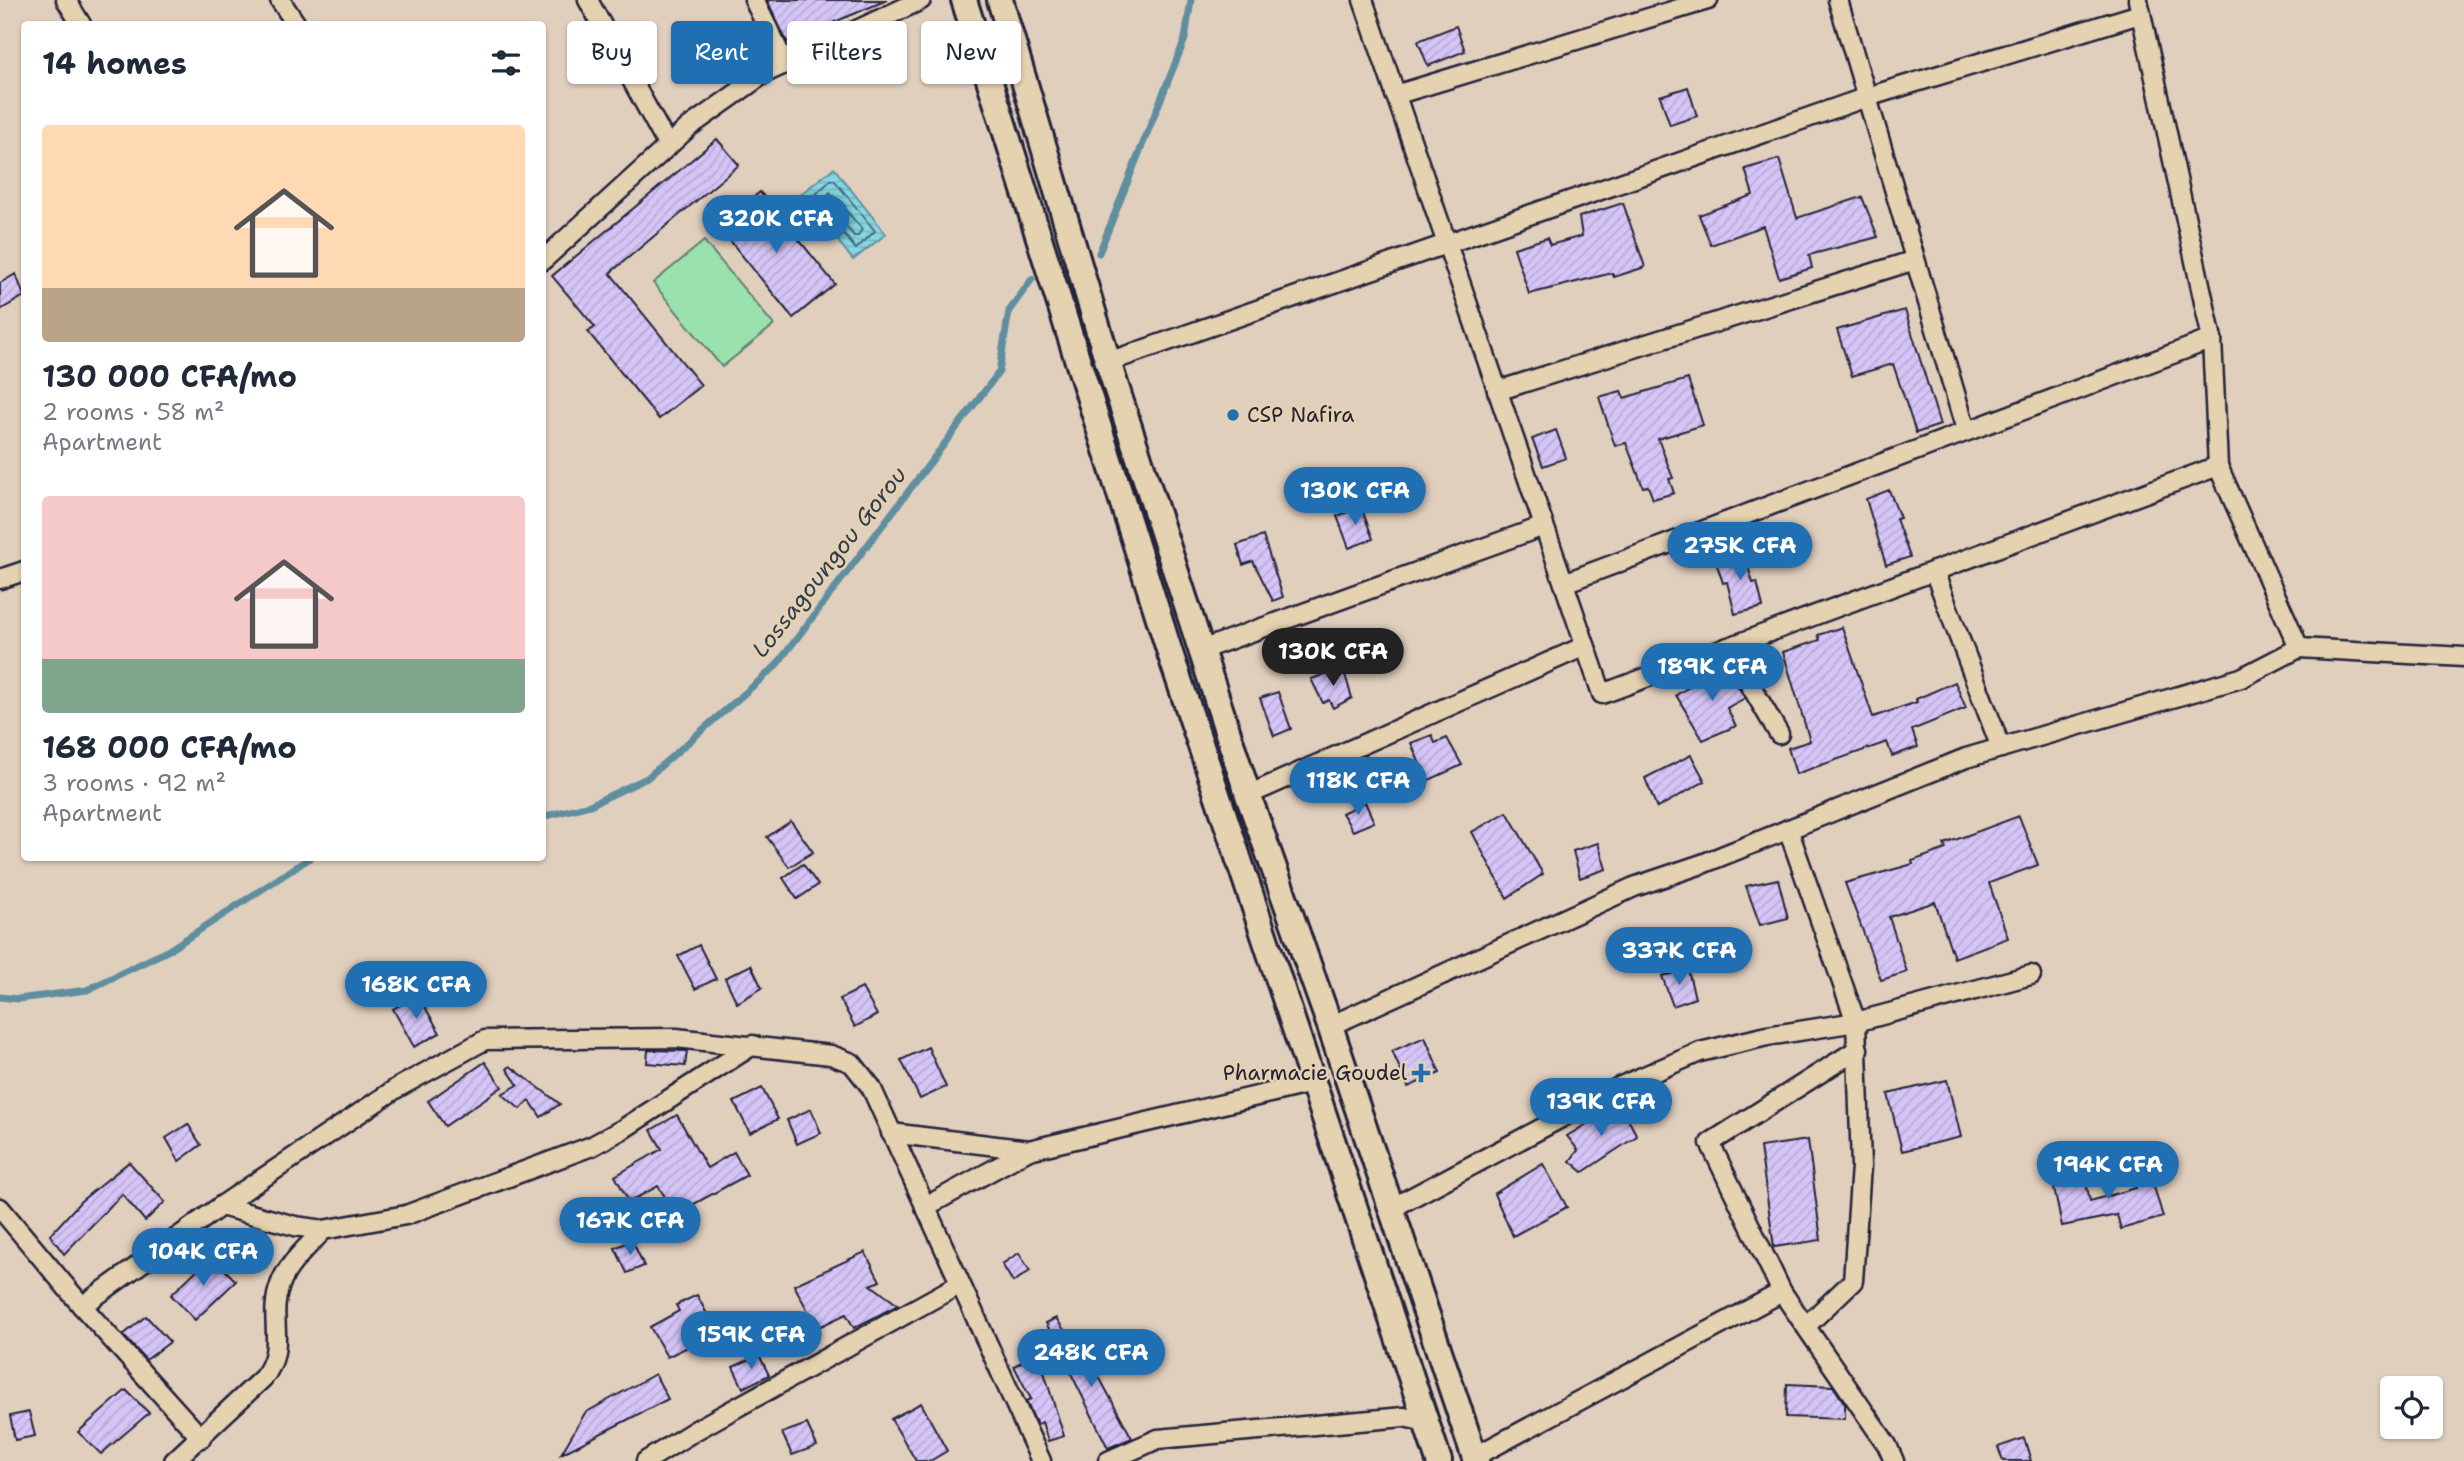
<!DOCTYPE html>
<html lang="en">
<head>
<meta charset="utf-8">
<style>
  :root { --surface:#fff; --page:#f2f2f3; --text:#1f2937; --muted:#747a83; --accent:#1f6fb2 }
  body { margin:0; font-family:"Shantell Sans",sans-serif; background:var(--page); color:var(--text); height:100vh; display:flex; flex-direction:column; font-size:26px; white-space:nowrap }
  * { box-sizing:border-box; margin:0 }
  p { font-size:23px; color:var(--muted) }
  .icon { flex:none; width:38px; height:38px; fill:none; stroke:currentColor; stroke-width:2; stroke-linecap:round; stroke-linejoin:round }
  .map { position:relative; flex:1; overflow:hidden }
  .side { position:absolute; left:21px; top:21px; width:525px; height:840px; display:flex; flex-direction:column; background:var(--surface); border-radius:7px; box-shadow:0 2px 5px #0004 }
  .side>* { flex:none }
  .banner { position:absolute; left:567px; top:21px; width:665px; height:63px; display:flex; gap:14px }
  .controls { position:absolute; left:2380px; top:1376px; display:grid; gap:14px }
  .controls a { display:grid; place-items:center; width:63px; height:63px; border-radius:7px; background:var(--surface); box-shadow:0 2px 5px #0004; font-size:35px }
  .price { position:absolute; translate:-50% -60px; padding:0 16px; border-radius:24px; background:var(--accent); color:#fff; font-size:23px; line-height:46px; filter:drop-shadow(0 2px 4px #0008) }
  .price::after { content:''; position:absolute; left:50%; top:42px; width:21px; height:16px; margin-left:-10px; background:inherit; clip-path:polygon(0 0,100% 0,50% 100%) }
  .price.selected { background:#222; color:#fff }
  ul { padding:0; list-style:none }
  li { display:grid; align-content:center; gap:14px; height:371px; padding:0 21px }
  li span { display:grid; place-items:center; height:217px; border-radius:7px; color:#555 }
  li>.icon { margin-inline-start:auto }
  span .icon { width:126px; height:126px; fill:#fffc; stroke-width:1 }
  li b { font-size:30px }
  h2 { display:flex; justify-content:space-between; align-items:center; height:84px; padding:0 21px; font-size:30px }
  .chip { padding:0 24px; border-radius:7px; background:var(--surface); box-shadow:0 2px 5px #0004; font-size:24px; line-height:63px }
  .chip.selected { background:var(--accent); color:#fff }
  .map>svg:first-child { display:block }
  .green { fill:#9ae1ae; stroke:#5e8274; stroke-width:2 }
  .water { fill:url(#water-rules); stroke:#5e8e9f; stroke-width:2 }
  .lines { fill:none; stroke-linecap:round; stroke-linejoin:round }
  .shore { stroke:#4a6a7e; stroke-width:2 }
  .stream { stroke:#5e8e9f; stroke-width:7 }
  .building { fill:url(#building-hatch); stroke:#22223b; stroke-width:2 }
  .minor-casing { stroke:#22223b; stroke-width:23 }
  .secondary-casing { stroke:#22223b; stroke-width:30 }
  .minor { stroke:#e4d2b0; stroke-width:18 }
  .secondary { stroke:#e4d2b0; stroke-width:24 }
  .poi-dot { fill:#1f6fb2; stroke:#e4d2b0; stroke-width:2.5 }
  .labels { text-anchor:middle; stroke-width:5; stroke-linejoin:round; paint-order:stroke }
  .poi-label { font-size:21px; fill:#22223b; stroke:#e4d2b0; text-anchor:start }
  .water-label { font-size:23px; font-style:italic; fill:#313d54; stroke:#e4d2b0 }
</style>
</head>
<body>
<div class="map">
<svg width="2464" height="1461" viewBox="0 0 2464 1461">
  <defs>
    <pattern id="water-rules" width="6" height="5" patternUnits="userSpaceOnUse" patternTransform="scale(1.75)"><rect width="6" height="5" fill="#86d6e2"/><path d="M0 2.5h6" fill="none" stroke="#73b7c3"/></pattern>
    <pattern id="building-hatch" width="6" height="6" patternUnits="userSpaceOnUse" patternTransform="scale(1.75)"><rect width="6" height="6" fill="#d5c5f7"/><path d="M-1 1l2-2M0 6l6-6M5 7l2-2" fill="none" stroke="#b7a9d5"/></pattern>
  </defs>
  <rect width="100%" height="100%" fill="#e1cfbe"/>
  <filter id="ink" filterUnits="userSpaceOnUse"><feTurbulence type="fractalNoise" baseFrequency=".0143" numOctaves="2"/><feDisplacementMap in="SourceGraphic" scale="14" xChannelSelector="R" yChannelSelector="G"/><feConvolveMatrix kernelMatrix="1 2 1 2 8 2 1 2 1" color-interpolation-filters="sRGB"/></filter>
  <g filter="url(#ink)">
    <!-- green -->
    <path class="green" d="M 704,241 L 774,325 L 722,367 L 653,283 Z"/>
    <!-- water -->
    <path class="water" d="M 834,168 L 886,234 L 853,260 L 801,194 Z"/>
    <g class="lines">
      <!-- shore -->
      <g class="shore">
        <path d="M 831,180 L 835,181 L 875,231 L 856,249 L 813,197 Z"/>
        <path d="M 830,192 L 862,229 L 858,236 L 854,236 L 825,200 Z"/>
      </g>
      <!-- stream -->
      <g class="stream">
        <path d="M 1099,253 L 1185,39 L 1191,0"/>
        <path d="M 542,817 L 590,805 L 647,778 L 775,667 L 999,372 L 1009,311 L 1032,279"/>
        <path d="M 0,997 L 18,999 L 87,990 L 169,950 L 310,858"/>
      </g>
    </g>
    <!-- building -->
    <g class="building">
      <path d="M 767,0 L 887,0 L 787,42 Z"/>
      <path d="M 1456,26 L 1465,51 L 1428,66 L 1418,41 Z"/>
      <path d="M 1688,87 L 1697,116 L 1670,125 L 1660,96 Z"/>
      <path d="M 717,139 L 739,165 L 610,273 L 701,385 L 659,419 L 588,332 L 595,327 L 552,276 Z"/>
      <path d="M 1779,159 L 1797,218 L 1862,197 L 1878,237 L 1809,255 L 1812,268 L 1779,278 L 1763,226 L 1711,245 L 1699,215 L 1753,195 L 1745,169 Z"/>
      <path d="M 760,192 L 835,284 L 793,318 L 718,226 Z"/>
      <path d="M 1623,203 L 1645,267 L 1614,277 L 1612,273 L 1529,294 L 1514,248 L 1547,238 L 1550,245 L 1582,236 L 1579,217 Z"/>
      <path d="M 16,274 L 24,296 L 0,310 L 0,283 Z"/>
      <path d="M 1905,310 L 1940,425 L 1916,433 L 1893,364 L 1852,376 L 1837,330 Z"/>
      <path d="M 1688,379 L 1703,425 L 1658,439 L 1673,478 L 1669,479 L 1674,493 L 1653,499 L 1648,486 L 1643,487 L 1626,443 L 1615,446 L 1599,397 L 1621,391 L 1624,398 Z"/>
      <path d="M 1556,430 L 1566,458 L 1543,466 L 1532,439 Z"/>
      <path d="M 1889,490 L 1900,518 L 1896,519 L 1910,557 L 1886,565 L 1866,499 Z"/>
      <path d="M 1361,507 L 1373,539 L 1349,548 L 1337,516 Z"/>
      <path d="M 1263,536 L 1283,597 L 1273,601 L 1253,561 L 1243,565 L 1237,545 Z"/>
      <path d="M 1743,550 L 1753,583 L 1757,582 L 1763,607 L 1735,614 L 1727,582 L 1723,583 L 1715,559 Z"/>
      <path d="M 1842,627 L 1873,717 L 1917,702 L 1916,699 L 1955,682 L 1966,708 L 1912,730 L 1918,747 L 1892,756 L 1887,742 L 1796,774 L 1788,748 L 1810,741 L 1783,652 L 1820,640 L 1818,635 Z"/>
      <path d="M 1725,665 L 1745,698 L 1727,708 L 1736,726 L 1703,740 L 1676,695 Z"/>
      <path d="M 1343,668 L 1352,698 L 1333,708 L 1329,700 L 1323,703 L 1311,679 Z"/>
      <path d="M 1278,692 L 1291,729 L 1274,736 L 1260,698 Z"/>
      <path d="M 1432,735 L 1435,743 L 1447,738 L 1462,765 L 1427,781 L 1411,743 Z"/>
      <path d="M 1691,755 L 1705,781 L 1657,808 L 1645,778 Z"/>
      <path d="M 1365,802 L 1374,822 L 1353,831 L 1342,813 Z"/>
      <path d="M 1507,812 L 1543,874 L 1507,898 L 1472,832 Z"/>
      <path d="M 2019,816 L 2038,865 L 1989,883 L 2008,938 L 1954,958 L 1935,902 L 1889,917 L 1907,972 L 1881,980 L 1845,883 L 1913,864 L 1912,861 L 1946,849 L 1944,844 Z"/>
      <path d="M 791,821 L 813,852 L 789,867 L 767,837 Z"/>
      <path d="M 1598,843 L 1606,869 L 1580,878 L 1573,851 Z"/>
      <path d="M 803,864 L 818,885 L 797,899 L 783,878 Z"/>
      <path d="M 1778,879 L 1788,918 L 1760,925 L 1746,886 Z"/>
      <path d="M 699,945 L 716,979 L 695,989 L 678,956 Z"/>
      <path d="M 751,965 L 762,988 L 737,1003 L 725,978 Z"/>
      <path d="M 1688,970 L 1695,998 L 1673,1006 L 1662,976 Z"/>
      <path d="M 862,988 L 877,1015 L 855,1027 L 840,999 Z"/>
      <path d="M 418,995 L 440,1033 L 414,1047 L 393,1009 Z"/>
      <path d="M 1425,1037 L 1440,1073 L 1408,1087 L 1392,1051 Z"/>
      <path d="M 928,1047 L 946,1087 L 920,1099 L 901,1060 Z"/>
      <path d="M 648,1050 L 687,1051 L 685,1066 L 647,1063 Z"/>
      <path d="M 485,1062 L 502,1087 L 445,1126 L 428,1101 Z"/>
      <path d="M 510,1066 L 538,1087 L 560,1104 L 541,1117 L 530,1101 L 520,1109 L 502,1094 L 518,1085 L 507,1069 Z"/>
      <path d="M 1947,1080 L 1961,1137 L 1902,1151 L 1888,1094 Z"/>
      <path d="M 762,1088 L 778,1119 L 750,1133 L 734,1102 Z"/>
      <path d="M 1620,1104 L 1637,1136 L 1583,1172 L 1570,1161 L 1578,1150 L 1567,1136 Z"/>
      <path d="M 811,1109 L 821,1133 L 797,1144 L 787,1120 Z"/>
      <path d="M 677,1115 L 707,1168 L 734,1152 L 747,1175 L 676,1214 L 658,1186 L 629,1202 L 615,1176 L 662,1149 L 651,1130 Z"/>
      <path d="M 188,1124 L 201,1145 L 179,1161 L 166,1138 Z"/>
      <path d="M 1808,1140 L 1821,1240 L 1774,1247 L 1760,1147 Z"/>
      <path d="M 129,1162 L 165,1202 L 145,1221 L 122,1194 L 64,1254 L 50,1235 L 81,1201 Z"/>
      <path d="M 2147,1163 L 2163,1217 L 2121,1229 L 2117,1215 L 2062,1226 L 2052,1179 L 2084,1173 L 2090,1201 L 2136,1188 L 2130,1168 Z"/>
      <path d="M 1543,1164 L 1567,1207 L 1513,1236 L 1494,1194 Z"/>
      <path d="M 632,1240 L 644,1266 L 627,1273 L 615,1248 Z"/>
      <path d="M 865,1252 L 880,1281 L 871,1285 L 898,1305 L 854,1328 L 846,1314 L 817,1328 L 794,1285 Z"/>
      <path d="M 1019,1253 L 1030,1271 L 1013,1282 L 1002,1264 Z"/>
      <path d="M 211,1256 L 236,1281 L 195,1320 L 171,1295 Z"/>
      <path d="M 697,1295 L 717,1333 L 667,1357 L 650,1327 L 679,1311 L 676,1305 Z"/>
      <path d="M 146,1316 L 170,1342 L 146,1360 L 123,1335 Z"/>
      <path d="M 1056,1318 L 1087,1364 L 1091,1362 L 1132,1438 L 1108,1448 L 1046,1323 Z"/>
      <path d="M 1038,1353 L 1064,1436 L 1048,1441 L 1042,1422 L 1037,1425 L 1026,1401 L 1031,1399 L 1014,1366 Z"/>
      <path d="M 759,1355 L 769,1375 L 743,1388 L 733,1367 Z"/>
      <path d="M 655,1374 L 668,1399 L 561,1454 L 585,1413 Z"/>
      <path d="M 1787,1384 L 1833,1386 L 1845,1404 L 1845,1419 L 1786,1417 Z"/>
      <path d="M 126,1390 L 149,1413 L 101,1454 L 78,1432 Z"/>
      <path d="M 921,1403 L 947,1451 L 930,1461 L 916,1461 L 891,1419 Z"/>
      <path d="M 29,1412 L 35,1436 L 15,1440 L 10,1416 Z"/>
      <path d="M 807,1424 L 817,1446 L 792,1455 L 782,1433 Z"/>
      <path d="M 2024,1438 L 2031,1461 L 2003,1461 L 1998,1447 Z"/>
    </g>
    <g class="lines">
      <defs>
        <g id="minor">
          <path d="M 66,0 L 81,24"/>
          <path d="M 280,0 L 296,24"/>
          <path d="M 588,0 L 668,146"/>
          <path d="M 754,0 L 785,64"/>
          <path d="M 1363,0 L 1602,694 L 2218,466"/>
          <path d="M 1838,0 L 1966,430"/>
          <path d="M 2138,0 L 2212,339 L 2218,466 L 2299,648"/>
          <path d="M 1395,95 L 1708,0"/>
          <path d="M 542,261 L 689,127 L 765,73 L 921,0"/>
          <path d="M 1108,362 L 1867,97 L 2140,14"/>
          <path d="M 1497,391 L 1915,260"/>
          <path d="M 1934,571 L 2001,748"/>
          <path d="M 0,579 L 24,571"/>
          <path d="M 1564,583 L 2212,339"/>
          <path d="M 1728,647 L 1779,734"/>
          <path d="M 1201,650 L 1544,526"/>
          <path d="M 1248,795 L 1585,646"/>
          <path d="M 1788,829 L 1856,1022 L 1861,1166 L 1853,1281 L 1807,1325"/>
          <path d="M 1330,1026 L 1634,887 L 1702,864 L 1966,758 L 2241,678 L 2299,648 L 2464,657"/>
          <path d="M 1858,1049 L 1710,1143 L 1782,1292 L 1887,1445 L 1894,1461"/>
          <path d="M 891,1133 L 1029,1150 L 1312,1083"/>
          <path d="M 221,1206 L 295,1226 L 323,1230 L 406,1215 L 592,1146 L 623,1129 L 753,1045"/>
          <path d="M 925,1207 L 1029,1150"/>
          <path d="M 0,1208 L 82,1306 L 221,1206 L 397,1088 L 485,1040 L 676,1038 L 831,1055 L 852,1063 L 871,1087 L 1041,1461"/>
          <path d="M 1390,1209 L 1621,1086 L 1700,1052 L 1767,1036 L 1856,1022 L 2031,975"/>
          <path d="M 82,1306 L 201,1438"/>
          <path d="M 1474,1457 L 1782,1292"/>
          <path d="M 174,1461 L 263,1378 C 288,1347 267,1319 280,1285 C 287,1264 309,1246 323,1230"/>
          <path d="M 646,1461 L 696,1430 L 960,1284"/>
          <path d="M 1108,1461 L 1158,1439 L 1404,1417 L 1426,1422"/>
        </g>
        <g id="secondary">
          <path d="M 964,0 L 1171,656 L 1439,1461"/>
          <path d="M 1000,0 L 1108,362 L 1248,795 L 1330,1026 L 1476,1461"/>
        </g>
      </defs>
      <!-- minor casing -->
      <use href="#minor" class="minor-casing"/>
      <!-- secondary casing -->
      <use href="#secondary" class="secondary-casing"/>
      <!-- minor -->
      <use href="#minor" class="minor"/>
      <!-- secondary -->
      <use href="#secondary" class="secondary"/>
    </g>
  </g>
  <!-- markers -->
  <g class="poi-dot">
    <circle cx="1233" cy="415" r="7"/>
    <path d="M1417.5 1062.5h7v7h7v7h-7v7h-7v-7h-7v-7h7z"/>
  </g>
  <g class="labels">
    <!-- poi labels -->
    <g class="poi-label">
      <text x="1247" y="422">CSP Nafira</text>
      <text x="1407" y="1080" text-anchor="end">Pharmacie Goudel</text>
    </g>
    <!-- water labels -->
    <g class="water-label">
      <text transform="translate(829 562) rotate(-52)" y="8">Lossagoungou Gorou</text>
    </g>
  </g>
</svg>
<div class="controls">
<a><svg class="icon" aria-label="locate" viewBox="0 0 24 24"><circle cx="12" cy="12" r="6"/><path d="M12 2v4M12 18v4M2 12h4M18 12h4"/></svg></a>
</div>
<b class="price" style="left:776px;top:255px">320K CFA</b>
<b class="price" style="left:1355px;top:527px">130K CFA</b>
<b class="price" style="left:1740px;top:582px">275K CFA</b>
<b class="price selected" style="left:1333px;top:688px">130K CFA</b>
<b class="price" style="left:1712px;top:703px">189K CFA</b>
<b class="price" style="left:1358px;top:817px">118K CFA</b>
<b class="price" style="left:1679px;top:987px">337K CFA</b>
<b class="price" style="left:416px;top:1021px">168K CFA</b>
<b class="price" style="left:1601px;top:1138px">139K CFA</b>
<b class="price" style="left:2108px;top:1201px">194K CFA</b>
<b class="price" style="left:630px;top:1257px">167K CFA</b>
<b class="price" style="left:203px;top:1288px">104K CFA</b>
<b class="price" style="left:751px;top:1371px">159K CFA</b>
<b class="price" style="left:1091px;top:1389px">248K CFA</b>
<div class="banner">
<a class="chip">Buy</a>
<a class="chip selected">Rent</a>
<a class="chip">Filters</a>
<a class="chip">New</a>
</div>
<section class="side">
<h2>14 homes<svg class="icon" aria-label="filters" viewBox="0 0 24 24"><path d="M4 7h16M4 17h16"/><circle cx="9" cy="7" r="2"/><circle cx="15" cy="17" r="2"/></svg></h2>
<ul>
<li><span style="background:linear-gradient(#ffd9b3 75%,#b9a48a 0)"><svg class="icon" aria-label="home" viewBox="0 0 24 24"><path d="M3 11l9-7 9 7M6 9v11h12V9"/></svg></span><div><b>130 000 CFA/mo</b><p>2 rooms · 58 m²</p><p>Apartment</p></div></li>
<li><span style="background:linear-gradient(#f6c9c9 75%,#7fa58c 0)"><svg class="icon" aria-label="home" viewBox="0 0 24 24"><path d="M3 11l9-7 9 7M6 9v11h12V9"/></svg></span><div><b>168 000 CFA/mo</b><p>3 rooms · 92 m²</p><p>Apartment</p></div></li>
</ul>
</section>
</div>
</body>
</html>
